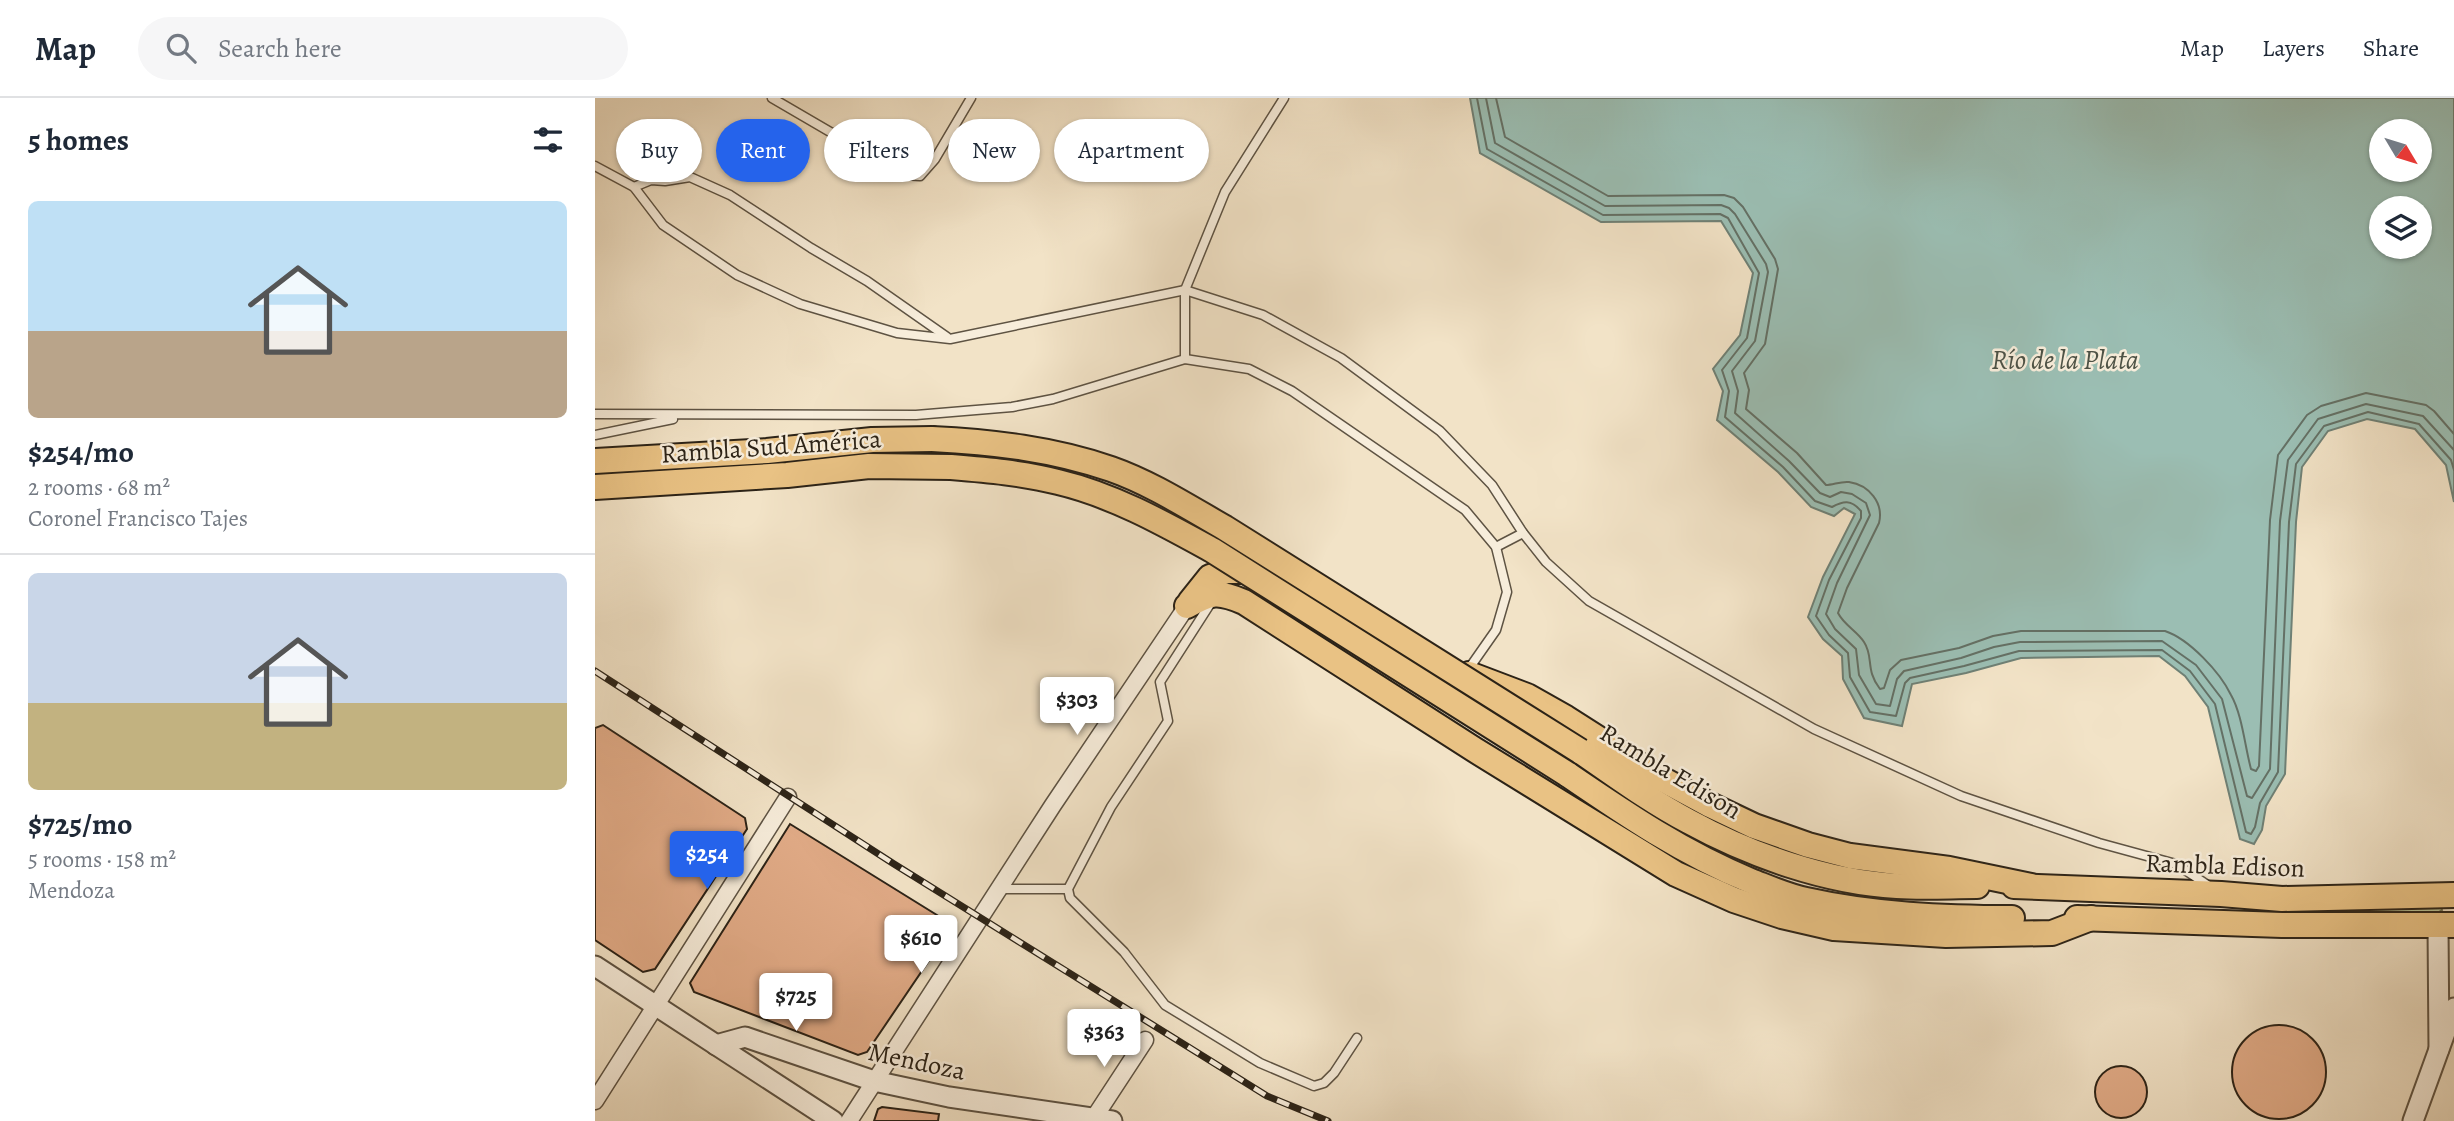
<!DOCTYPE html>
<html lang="en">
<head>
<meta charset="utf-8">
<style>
  :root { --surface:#fff; --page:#f6f6f7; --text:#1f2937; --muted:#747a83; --line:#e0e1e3; --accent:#2563eb }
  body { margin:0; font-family:Alegreya,serif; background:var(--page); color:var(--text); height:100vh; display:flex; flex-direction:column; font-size:26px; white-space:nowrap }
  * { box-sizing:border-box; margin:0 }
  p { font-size:23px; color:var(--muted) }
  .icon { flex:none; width:38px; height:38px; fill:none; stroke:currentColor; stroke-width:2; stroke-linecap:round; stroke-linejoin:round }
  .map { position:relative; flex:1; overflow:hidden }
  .details { display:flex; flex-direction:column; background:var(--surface); width:595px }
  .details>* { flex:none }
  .hud { position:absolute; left:21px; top:21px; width:665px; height:63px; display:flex; gap:14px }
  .needle { width:46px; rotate:128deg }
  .tools { position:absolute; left:1774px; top:21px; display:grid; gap:14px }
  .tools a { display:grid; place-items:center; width:63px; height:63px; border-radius:50%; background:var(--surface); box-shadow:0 2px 5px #0004; font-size:35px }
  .price { position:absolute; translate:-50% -60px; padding:0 16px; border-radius:7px; background:#fff; color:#222; font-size:23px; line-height:46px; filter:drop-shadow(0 2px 4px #0008) }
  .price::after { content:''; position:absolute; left:50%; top:42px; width:21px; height:16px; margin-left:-10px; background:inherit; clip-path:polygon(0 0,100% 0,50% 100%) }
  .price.on { background:var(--accent); color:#fff }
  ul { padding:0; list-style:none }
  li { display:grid; align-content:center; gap:14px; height:371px; padding:0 28px }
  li+li { border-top:2px solid var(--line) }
  li span { display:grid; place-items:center; height:217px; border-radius:10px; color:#555 }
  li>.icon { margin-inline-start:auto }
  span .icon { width:126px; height:126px; fill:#fffc; stroke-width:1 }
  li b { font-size:30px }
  h2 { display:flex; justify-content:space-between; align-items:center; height:84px; padding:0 28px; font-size:30px }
  .chip { padding:0 24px; border-radius:32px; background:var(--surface); box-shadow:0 2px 5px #0004; font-size:24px; line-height:63px }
  .chip.on { background:var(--accent); color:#fff }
  header { display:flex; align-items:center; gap:42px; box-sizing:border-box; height:98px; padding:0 35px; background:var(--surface); border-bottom:2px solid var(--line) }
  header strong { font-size:33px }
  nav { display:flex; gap:38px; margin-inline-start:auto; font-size:24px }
  .search { width:490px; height:63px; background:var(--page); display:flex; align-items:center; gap:18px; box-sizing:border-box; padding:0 24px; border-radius:38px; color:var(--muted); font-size:26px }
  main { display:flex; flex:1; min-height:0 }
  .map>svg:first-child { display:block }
  .green { fill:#b8c497; stroke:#727457; stroke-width:2 }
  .water { fill:#9bbeb3; stroke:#6f8075; stroke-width:2; fill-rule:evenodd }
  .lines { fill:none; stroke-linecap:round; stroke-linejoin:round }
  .shore { stroke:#647065; stroke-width:2 }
  .building { fill:#e1ab87; stroke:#2c2317; stroke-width:2 }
  .service-casing { stroke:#5e5343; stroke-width:11 }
  .minor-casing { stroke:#5e5343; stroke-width:19 }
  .tertiary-casing { stroke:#5e5343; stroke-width:23 }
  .primary-casing { stroke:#2c2317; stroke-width:28 }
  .service { stroke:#f7eddb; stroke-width:8 }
  .minor { stroke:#f7eddb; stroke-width:16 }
  .tertiary { stroke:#f7eddb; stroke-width:19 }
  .primary { stroke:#e9c284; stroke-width:24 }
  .rail-casing { stroke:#2c2317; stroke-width:7 }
  .rail { stroke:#f7eddb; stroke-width:4.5; stroke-dasharray:13; stroke-linecap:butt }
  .primary-bridge-casing { stroke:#2c2317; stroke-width:28; stroke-linecap:butt }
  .primary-bridge { stroke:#e9c284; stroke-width:24 }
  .labels { text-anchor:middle; stroke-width:5; stroke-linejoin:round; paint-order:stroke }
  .street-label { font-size:26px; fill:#2c2317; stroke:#f7eddb }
  .water-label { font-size:28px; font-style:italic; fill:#4d5246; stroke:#f7eddb }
</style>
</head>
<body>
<header>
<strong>Map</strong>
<div class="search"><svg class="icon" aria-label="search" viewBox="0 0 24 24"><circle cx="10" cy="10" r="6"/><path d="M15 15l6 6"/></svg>Search here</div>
<nav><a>Map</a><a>Layers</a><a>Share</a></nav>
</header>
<main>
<section class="details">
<h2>5 homes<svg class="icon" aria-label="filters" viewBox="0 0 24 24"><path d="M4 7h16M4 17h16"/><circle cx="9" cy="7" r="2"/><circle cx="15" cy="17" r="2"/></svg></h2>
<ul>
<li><span style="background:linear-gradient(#bfe0f5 60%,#b9a48a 0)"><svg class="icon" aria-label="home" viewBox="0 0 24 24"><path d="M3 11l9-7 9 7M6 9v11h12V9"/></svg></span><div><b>$254/mo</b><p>2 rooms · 68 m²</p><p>Coronel Francisco Tajes</p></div></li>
<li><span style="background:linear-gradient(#c9d6e8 60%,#c2b280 0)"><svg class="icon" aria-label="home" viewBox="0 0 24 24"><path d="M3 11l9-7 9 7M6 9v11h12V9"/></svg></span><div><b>$725/mo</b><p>5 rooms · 158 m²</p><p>Mendoza</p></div></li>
</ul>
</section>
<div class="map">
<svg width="1859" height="1023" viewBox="0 0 1859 1023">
  <rect width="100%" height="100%" fill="#f2e3c7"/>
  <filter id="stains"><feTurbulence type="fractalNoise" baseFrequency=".00286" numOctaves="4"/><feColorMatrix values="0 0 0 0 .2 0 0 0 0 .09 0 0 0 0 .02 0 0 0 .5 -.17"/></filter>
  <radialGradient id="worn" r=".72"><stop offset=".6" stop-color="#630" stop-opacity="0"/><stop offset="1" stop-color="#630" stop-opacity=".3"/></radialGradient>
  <!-- green -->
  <path class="green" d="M 1845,806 L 1847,812 L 1844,814 L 1718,816 L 1714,813 Z"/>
  <!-- water -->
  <path class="water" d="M 875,0 L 1859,0 L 1859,404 L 1851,367 L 1820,331 L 1772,321 L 1733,333 L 1707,369 L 1701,424 L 1690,676 L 1671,708 L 1667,732 L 1659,746 L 1645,741 L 1613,609 L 1590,578 L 1564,558 L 1426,560 L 1371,575 L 1317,586 L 1307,628 L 1269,620 L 1248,581 L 1247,558 L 1228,541 L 1213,519 L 1228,479 L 1260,416 L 1249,410 L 1239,418 L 1216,409 L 1183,374 L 1122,322 L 1128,293 L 1118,271 L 1145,237 L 1158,175 L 1126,123 L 1006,124 L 885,55 ZM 1787,33 L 1825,33 L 1825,72 L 1787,72 ZM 1787,110 L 1825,110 L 1825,149 L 1787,149 Z"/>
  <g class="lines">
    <!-- shore -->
    <g class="shore">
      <path d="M 882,0 L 892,51 L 1008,117 L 1125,116 L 1133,120 L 1164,175 L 1152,240 L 1127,272 L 1134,293 L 1130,319 L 1188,369 L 1220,403 L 1237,409 C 1248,403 1256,401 1266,413 L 1266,420 L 1234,482 L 1221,518 L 1234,537 L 1253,555 L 1255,579 L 1275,614 L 1301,618 L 1310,585 L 1315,580 L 1369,568 L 1424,553 L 1567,552 L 1595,573 L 1620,606 L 1651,734 L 1656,736 L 1660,729 L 1665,705 L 1683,674 L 1694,424 L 1701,366 L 1729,328 L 1773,314 L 1824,326 L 1856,362 L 1859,372"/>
      <path d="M 891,0 L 900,45 L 1010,108 L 1126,107 L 1134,110 L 1140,116 L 1171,166 L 1173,174 L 1160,243 L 1137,273 L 1143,293 L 1140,315 L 1194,363 L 1225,395 L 1235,399 L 1246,394 L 1257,396 L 1271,405 L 1275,417 L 1242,485 L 1231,516 L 1240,531 L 1261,551 L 1264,577 L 1281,606 L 1295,608 L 1302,581 L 1309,573 L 1366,560 L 1399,549 L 1425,544 L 1567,543 L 1601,567 L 1627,601 L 1652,698 L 1657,700 L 1675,671 L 1685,423 L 1693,362 L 1723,321 L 1771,306 L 1828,318 L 1859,352"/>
      <path d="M 901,0 L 910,39 L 1013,98 L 1129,97 L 1139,100 L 1148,109 L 1180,161 L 1183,171 L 1170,246 L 1149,275 L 1154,292 L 1151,311 L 1202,355 L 1231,387 C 1238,387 1246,383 1254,384 C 1274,387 1289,405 1284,425 L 1252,490 L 1243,515 C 1249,527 1262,533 1269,544 C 1279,559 1270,572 1285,591 L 1289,590 L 1295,572 L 1306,562 L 1364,550 L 1398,538 L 1426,533 L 1570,533 C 1594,541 1625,574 1636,597 C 1647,616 1650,649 1656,671 L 1661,673 L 1664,668 L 1675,422 L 1683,357 L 1712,317 L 1726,308 L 1771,295 L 1831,307 L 1839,313 L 1859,336"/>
    </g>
  </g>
  <!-- building -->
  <g class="building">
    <path d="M 8,627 L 150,720 L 152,731 L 60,871 L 48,874 L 0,842 L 0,630 Z"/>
    <path d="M 195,726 L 358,827 L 272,954 L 263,957 L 99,894 L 95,885 Z"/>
    <circle cx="1684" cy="974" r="47"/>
    <circle cx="1526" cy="994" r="26"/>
    <path d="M 287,1009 L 344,1016 L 343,1023 L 279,1023 L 283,1011 Z"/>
  </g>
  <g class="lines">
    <defs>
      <g id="service">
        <path d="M 177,0 L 309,77 L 325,78 L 340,61 L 376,0"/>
        <path d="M 0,68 L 39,89 L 68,127 L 142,177 L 205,206 L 302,235 L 355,241 L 590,192 L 668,217 L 746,260 L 845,333 L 897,387 L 928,435 L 951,464 L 994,503 L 1219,631 L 1366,698 L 1504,745 L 1581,766 L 1614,788"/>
        <path d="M 39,89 L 56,82 L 70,83 L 95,79 L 135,97 L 216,150 L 272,183 L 352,239"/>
        <path d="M 590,261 L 590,192 L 630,94 L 689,0"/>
        <path d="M 0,316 L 321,317 L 417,309 L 458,301 L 590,261 L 654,271 L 697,293 L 870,412 L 901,449 L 912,494 L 901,532 L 873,572"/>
        <path d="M 0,337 L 78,321"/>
        <path d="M 901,449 L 928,435"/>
        <path d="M 617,503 L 565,584 L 573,623 L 516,709 L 473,791 L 475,800 L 529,854 L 570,907 L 665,965 L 719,988 L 729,985 L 739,975 L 762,940"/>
        <path d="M 403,791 L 473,791"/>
      </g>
      <g id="minor">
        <path d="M 0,1003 L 193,699"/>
        <path d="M 254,1023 L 458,707 L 592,508"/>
        <path d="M 497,1023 L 550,942"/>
      </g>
      <g id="tertiary">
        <path d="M 1843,828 L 1844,951"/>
        <path d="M 0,868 L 238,1023"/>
        <path d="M 121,947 L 150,939 L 279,983 L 354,999 L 517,1023"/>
        <path d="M 1818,1023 L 1859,910"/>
      </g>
      <g id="primary">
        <path d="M 0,363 L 172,353 L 277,342 L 337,341"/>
        <path d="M 0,389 L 192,377 L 274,368 L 356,369"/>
        <path d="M 595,504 L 615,479 L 632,473 L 660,473 L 756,519"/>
        <path d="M 592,508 C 616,494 623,493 649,504 L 880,652 L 1081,776 L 1139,802 L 1187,818 L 1239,830 L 1351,837 L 1457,835 L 1496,820"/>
        <path d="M 874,576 L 932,598 L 971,620 L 1065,680 L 1115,707 L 1159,728 L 1213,747 L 1255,758 L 1354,771 L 1436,788"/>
        <path d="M 985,653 C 1020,677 1055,703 1093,723 C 1155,757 1231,784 1302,788 C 1329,790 1356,788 1382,788"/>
        <path d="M 972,676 C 1032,717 1088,755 1156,783 C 1174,790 1192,798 1211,802 C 1278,817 1349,820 1417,820"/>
        <path d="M 1419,788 L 1626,796 L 1687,801 L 1859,797"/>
        <path d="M 1482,820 L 1687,827 L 1859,827"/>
      </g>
    </defs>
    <!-- service casing -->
    <use href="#service" class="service-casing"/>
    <!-- minor casing -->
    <use href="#minor" class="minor-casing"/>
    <!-- tertiary casing -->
    <use href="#tertiary" class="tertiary-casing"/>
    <!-- primary casing -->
    <use href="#primary" class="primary-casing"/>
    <!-- service -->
    <use href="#service" class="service"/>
    <!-- minor -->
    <use href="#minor" class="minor"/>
    <!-- tertiary -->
    <use href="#tertiary" class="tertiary"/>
    <!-- primary -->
    <use href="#primary" class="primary"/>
    <defs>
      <path id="rail" d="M 0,573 L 299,766 L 619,965 L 672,998 L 733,1023"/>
    </defs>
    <!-- rail casing -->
    <use href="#rail" class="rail-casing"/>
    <!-- rail -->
    <use href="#rail" class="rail"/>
    <defs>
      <g id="primary-bridge">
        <path d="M 337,341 C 398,344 458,351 516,371 C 556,385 593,409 630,430 L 985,653"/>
        <path d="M 356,369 C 392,372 428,375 463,384 C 518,397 568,425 617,452 L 972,676"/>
      </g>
    </defs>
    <!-- primary-bridge casing -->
    <use href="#primary-bridge" class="primary-bridge-casing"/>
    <!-- primary-bridge -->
    <use href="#primary-bridge" class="primary-bridge"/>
  </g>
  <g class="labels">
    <!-- street labels -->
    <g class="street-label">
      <text transform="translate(176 348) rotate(-4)" y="9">Rambla Sud América</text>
      <text transform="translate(1076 673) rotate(31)" y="9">Rambla Edison</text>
      <text transform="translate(1630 767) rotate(2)" y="9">Rambla Edison</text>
      <text transform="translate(322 963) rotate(12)" y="9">Mendoza</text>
    </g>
    <!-- water labels -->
    <g class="water-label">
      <text x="1470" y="271">Río de la Plata</text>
    </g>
  </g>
  <rect width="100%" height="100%" filter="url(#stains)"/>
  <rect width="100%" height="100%" fill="url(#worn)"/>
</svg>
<div class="tools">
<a><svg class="needle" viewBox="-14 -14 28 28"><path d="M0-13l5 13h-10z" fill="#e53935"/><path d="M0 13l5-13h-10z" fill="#747a83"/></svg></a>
<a><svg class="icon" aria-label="layers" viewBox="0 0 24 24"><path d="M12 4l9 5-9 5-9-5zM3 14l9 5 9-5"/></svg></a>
</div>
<b class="price" style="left:482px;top:639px">$303</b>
<b class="price on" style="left:112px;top:793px">$254</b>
<b class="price" style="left:326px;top:877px">$610</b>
<b class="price" style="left:201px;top:935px">$725</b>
<b class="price" style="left:509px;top:971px">$363</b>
<div class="hud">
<a class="chip">Buy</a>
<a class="chip on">Rent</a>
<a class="chip">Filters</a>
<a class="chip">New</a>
<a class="chip">Apartment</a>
</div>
</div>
</main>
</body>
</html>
